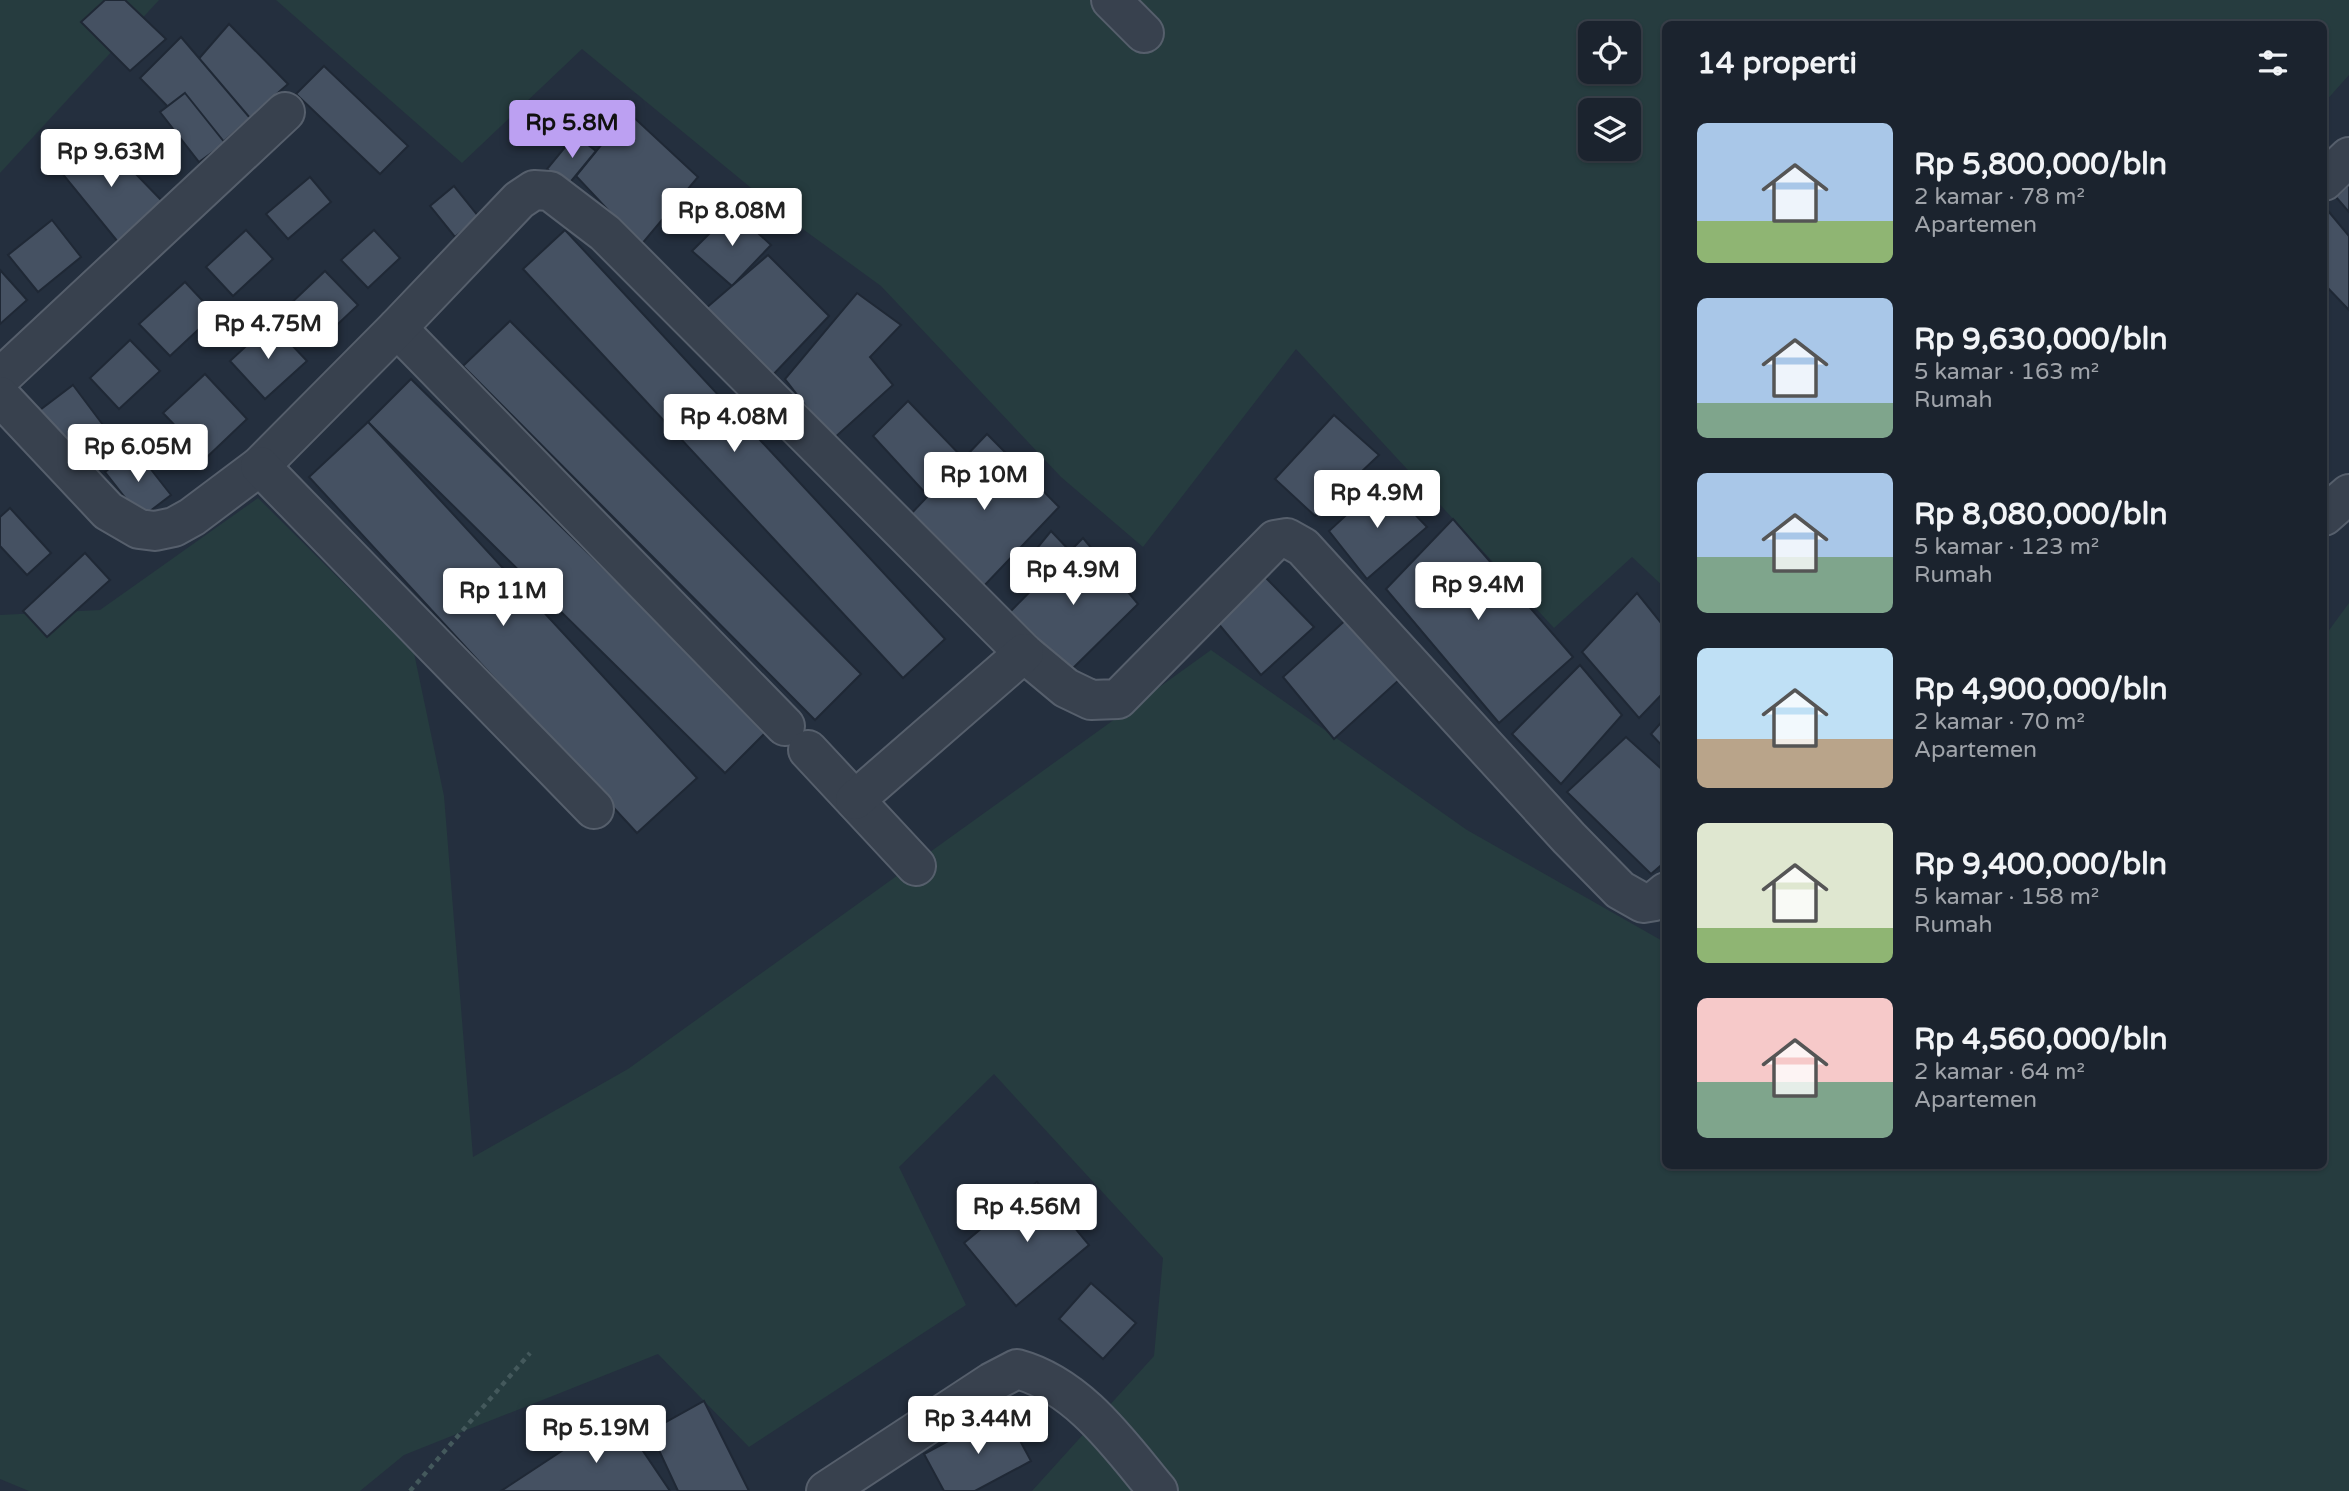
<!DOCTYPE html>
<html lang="id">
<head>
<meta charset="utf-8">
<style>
  :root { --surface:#1b232e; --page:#242b36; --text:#f1f3f6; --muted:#a0a4aa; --line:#39404a; --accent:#bca0f2 }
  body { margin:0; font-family:"Varela Round",sans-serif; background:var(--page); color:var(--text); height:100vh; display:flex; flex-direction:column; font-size:26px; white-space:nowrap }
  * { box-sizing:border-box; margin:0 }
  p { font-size:23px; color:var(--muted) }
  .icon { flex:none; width:38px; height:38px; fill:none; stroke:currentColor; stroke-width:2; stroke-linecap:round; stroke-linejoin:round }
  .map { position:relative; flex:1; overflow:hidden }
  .details { position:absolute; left:1662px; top:21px; width:665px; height:1148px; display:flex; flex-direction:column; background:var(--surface); border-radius:10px; box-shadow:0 2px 5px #0004,0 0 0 2px var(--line) }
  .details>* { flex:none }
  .tools { position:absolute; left:1578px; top:21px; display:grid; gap:14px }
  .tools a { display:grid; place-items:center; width:63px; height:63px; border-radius:10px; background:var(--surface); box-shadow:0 2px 5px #0004,0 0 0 2px var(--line); font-size:35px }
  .price { position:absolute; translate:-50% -60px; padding:0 16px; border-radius:7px; background:#fff; color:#222; font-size:23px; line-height:46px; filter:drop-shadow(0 2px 4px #0008) }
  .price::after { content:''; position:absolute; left:50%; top:42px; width:21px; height:16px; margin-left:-10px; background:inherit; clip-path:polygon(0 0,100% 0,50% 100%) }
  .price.selected { background:var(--accent); color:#111 }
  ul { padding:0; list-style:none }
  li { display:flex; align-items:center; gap:21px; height:175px; padding:0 35px }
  li span { display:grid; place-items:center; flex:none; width:196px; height:140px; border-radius:10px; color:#555 }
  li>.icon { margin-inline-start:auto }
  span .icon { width:84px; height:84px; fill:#fffc; stroke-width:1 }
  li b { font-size:30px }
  h2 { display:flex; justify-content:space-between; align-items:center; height:84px; padding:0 35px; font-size:30px }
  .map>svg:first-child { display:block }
  .green { fill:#263c3f; fill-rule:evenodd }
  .building { fill:#455162; stroke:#1f2835; stroke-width:2 }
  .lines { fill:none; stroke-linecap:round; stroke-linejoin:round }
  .minor-casing { stroke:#565f6c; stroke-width:42 }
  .path { stroke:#44595c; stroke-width:4.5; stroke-dasharray:5 5; stroke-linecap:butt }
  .minor { stroke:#38414e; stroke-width:38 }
</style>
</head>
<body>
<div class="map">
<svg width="2349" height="1491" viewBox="0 0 2349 1491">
  <rect width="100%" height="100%" fill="#242f3e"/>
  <!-- green -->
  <g class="green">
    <path d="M 0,0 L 159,0 L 0,173 Z"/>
    <path d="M 276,0 L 2349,0 L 2349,75 L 2324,103 L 2324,24 L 1666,24 L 1666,589 L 1632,557 L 1554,628 L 1296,349 L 1143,547 L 1061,477 L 881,286 L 789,219 L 582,49 L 462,163 ZM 1591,33 L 1629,33 L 1629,72 L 1591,72 ZM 1591,110 L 1629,110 L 1629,149 L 1591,149 Z"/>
    <path d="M 258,498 L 414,653 L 444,796 L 473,1157 L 628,1069 L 1211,650 L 1467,830 L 1666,943 L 1666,1166 L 2324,1166 L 2324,637 L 2349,603 L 2349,1491 L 1032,1491 L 1154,1356 L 1163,1258 L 994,1074 L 899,1167 L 966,1305 L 749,1447 L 658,1354 L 404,1455 L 360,1491 L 29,1491 L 0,1479 L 0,615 L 100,610 Z"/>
  </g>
  <!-- building -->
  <g class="building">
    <path d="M 105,0 L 125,0 L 166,39 L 130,71 L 81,22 Z"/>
    <path d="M 229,24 L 288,84 L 245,122 L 196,62 Z"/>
    <path d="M 181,37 L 250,118 L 212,152 L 140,78 Z"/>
    <path d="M 324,66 L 408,146 L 380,174 L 296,94 Z"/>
    <path d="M 185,93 L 225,143 L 199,162 L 160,112 Z"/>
    <path d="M 628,112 L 698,177 L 641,245 L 576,176 Z"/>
    <path d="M 575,135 L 596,151 L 568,185 L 547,169 Z"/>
    <path d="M 101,138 L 163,202 L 118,242 L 61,172 Z"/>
    <path d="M 310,177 L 331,202 L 288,239 L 266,214 Z"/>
    <path d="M 2349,184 L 2349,212 L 2336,197 Z"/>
    <path d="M 454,186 L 479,217 L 455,237 L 430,206 Z"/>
    <path d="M 2324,206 L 2349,236 L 2349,310 L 2324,284 Z"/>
    <path d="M 733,210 L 771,245 L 732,286 L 692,251 Z"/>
    <path d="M 52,220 L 81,257 L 38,292 L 8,255 Z"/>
    <path d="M 246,230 L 273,259 L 233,296 L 206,267 Z"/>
    <path d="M 374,230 L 400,258 L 368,288 L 341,260 Z"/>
    <path d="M 565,230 L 945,639 L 903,678 L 523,269 Z"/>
    <path d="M 768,255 L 829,316 L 769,379 L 705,309 Z"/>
    <path d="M 0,270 L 27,300 L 0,324 Z"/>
    <path d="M 325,271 L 358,305 L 319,342 L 286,308 Z"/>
    <path d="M 185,282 L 215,314 L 170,356 L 139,324 Z"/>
    <path d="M 857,293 L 901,325 L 870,357 L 893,385 L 832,440 L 785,379 Z"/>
    <path d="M 510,321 L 861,674 L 815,720 L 463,366 Z"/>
    <path d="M 271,323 L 307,361 L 265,399 L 230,361 Z"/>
    <path d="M 130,340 L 160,371 L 119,409 L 90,378 Z"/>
    <path d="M 205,374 L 247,419 L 206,458 L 163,413 Z"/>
    <path d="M 411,379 L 768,730 L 725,773 L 368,422 Z"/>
    <path d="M 73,385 L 109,433 L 76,457 L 40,410 Z"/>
    <path d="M 908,401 L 964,459 L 928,496 L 873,436 Z"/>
    <path d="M 1334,415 L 1379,455 L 1315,516 L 1275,479 Z"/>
    <path d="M 368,422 L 697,778 L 637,833 L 309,477 Z"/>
    <path d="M 987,434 L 1059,507 L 981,589 L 908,517 Z"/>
    <path d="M 135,449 L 171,495 L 141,518 L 105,472 Z"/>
    <path d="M 1383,481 L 1427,527 L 1367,579 L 1329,531 Z"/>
    <path d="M 10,508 L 51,553 L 27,575 L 0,546 L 0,517 Z"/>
    <path d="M 1453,519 L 1573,657 L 1499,723 L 1386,589 Z"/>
    <path d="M 1051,531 L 1070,551 L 1030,592 L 1012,579 Z"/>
    <path d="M 1083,538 L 1138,604 L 1067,674 L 1006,616 Z"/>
    <path d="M 85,553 L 110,580 L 47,637 L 23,611 Z"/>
    <path d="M 1263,575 L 1314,627 L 1261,675 L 1217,622 Z"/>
    <path d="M 1637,593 L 1666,629 L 1666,690 L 1639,718 L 1582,652 Z"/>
    <path d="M 1349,617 L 1400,679 L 1334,739 L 1283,677 Z"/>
    <path d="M 1580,665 L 1622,715 L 1561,784 L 1512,734 Z"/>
    <path d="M 1666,717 L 1666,750 L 1651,734 Z"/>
    <path d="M 1626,737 L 1666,773 L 1666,861 L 1651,874 L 1567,792 Z"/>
    <path d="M 1037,1182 L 1089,1245 L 1016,1306 L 964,1243 Z"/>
    <path d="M 1091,1283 L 1136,1323 L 1103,1359 L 1059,1319 Z"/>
    <path d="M 704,1401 L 749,1491 L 678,1491 L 650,1431 Z"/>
    <path d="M 1004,1411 L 1031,1461 L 975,1491 L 944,1491 L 924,1454 Z"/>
    <path d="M 618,1414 L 670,1491 L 501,1491 Z"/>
  </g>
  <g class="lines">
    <defs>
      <g id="minor">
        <path d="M 1111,0 L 1144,33"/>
        <path d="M 2324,181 L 2349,157"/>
        <path d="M 397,328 L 785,726"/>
        <path d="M 0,378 L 285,112"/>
        <path d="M 0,396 L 108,511 L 139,529 L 155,531 L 174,527 L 192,517 L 260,466 L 397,328 L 519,200 L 534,190 L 550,191 L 605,233 L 1024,653 L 1066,688 L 1091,700 L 1118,699 L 1275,540 L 1287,538 L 1303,547 L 1569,838 L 1620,890 L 1643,903 L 1655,901 L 1666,892"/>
        <path d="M 260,466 L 594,809"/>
        <path d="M 2324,516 L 2349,494"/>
        <path d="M 808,750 L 916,866"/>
        <path d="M 855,800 L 1024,653"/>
        <path d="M 826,1491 L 992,1382 L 1017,1369 C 1079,1386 1119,1444 1158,1491"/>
      </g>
    </defs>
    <!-- minor casing -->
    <use href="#minor" class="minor-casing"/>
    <!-- path -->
    <path class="path" d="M 410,1491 L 530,1353"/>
    <!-- minor -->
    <use href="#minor" class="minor"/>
  </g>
</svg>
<div class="tools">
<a><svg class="icon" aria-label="locate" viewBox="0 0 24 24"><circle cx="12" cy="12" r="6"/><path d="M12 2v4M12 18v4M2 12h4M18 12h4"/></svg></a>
<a><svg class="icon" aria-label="layers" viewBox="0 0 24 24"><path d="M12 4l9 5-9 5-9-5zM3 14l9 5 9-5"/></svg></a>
</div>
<b class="price selected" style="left:572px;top:160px">Rp 5.8M</b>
<b class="price" style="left:111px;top:189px">Rp 9.63M</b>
<b class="price" style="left:732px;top:248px">Rp 8.08M</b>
<b class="price" style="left:268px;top:361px">Rp 4.75M</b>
<b class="price" style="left:734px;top:454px">Rp 4.08M</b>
<b class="price" style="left:138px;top:484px">Rp 6.05M</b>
<b class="price" style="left:984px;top:512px">Rp 10M</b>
<b class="price" style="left:1377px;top:530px">Rp 4.9M</b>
<b class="price" style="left:1073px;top:607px">Rp 4.9M</b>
<b class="price" style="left:1478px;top:622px">Rp 9.4M</b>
<b class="price" style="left:503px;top:628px">Rp 11M</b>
<b class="price" style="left:1027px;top:1244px">Rp 4.56M</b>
<b class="price" style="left:978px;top:1456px">Rp 3.44M</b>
<b class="price" style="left:596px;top:1465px">Rp 5.19M</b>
<section class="details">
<h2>14 properti<svg class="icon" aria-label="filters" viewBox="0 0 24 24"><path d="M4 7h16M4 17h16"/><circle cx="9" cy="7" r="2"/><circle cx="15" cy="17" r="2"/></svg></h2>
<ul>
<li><span style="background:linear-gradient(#a9c7e8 70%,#8fb573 0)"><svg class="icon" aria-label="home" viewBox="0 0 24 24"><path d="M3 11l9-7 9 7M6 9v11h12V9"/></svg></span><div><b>Rp 5,800,000/bln</b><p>2 kamar · 78 m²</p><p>Apartemen</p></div></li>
<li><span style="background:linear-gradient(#a9c7e8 75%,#7fa58c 0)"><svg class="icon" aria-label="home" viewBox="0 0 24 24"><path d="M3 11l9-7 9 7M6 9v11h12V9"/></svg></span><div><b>Rp 9,630,000/bln</b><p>5 kamar · 163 m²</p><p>Rumah</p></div></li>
<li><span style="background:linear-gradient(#a9c7e8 60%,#7fa58c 0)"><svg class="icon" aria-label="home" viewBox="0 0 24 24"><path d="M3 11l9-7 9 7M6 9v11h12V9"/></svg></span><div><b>Rp 8,080,000/bln</b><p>5 kamar · 123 m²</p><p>Rumah</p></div></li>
<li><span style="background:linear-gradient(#bfe0f5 65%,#b9a48a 0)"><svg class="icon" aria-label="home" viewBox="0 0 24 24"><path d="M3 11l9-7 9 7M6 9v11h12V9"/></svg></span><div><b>Rp 4,900,000/bln</b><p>2 kamar · 70 m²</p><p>Apartemen</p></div></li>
<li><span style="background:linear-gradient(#dfe7d0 75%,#8fb573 0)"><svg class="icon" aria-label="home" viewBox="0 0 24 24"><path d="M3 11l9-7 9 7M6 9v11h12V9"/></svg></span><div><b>Rp 9,400,000/bln</b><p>5 kamar · 158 m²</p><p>Rumah</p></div></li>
<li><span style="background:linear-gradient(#f6c9c9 60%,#7fa58c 0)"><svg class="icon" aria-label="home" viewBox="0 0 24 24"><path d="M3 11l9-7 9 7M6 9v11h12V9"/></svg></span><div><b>Rp 4,560,000/bln</b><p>2 kamar · 64 m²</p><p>Apartemen</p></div></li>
</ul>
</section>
</div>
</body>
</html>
